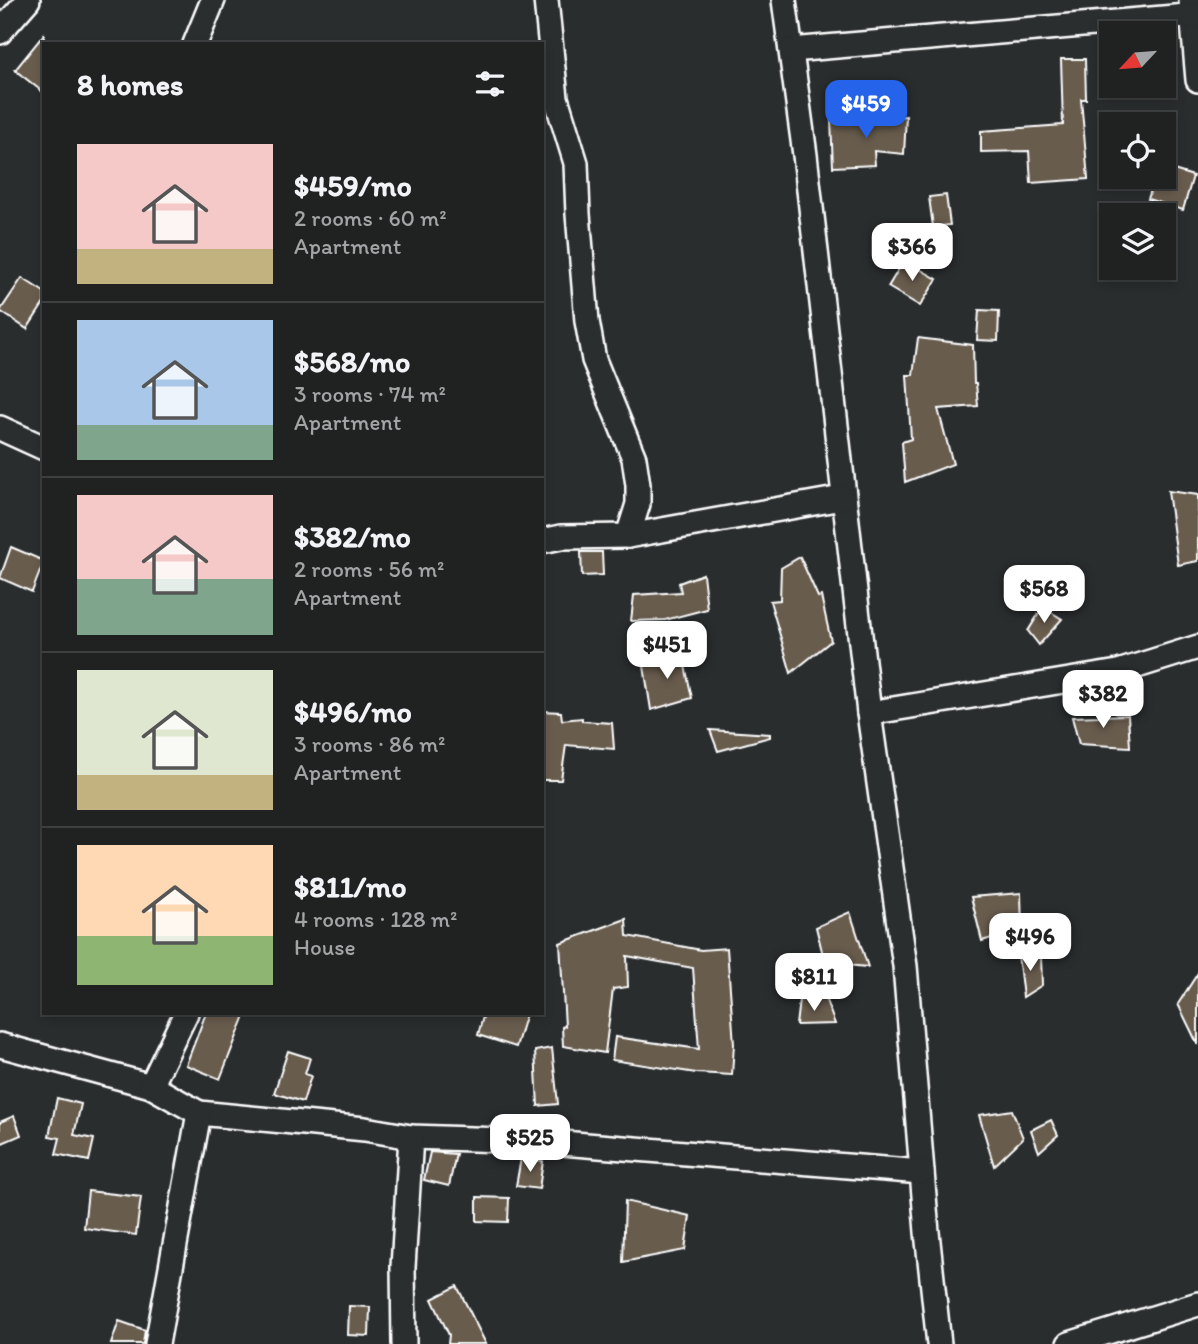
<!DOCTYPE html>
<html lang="en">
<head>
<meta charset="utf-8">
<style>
  :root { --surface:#202222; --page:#2d2f2f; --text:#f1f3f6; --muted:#a2a4a5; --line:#3d3f40; --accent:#2563eb }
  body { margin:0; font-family:Itim,sans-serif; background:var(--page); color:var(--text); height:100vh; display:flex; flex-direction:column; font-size:26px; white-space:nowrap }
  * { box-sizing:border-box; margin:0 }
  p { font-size:23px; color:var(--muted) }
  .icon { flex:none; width:38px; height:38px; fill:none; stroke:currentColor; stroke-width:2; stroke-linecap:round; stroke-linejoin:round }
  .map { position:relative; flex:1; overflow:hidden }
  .panel { position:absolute; left:42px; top:42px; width:502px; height:973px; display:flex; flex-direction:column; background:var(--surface); border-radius:0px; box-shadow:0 4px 10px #0003,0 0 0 2px var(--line) }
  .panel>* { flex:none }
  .needle { width:46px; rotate:244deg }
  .fabs { position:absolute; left:1099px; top:21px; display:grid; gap:14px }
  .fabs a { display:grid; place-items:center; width:77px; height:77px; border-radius:0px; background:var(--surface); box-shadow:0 4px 10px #0003,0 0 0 2px var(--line); font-size:35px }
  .price { position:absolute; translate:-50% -60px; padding:0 16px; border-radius:14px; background:#fff; color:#222; font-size:23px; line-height:46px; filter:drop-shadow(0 2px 4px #0008) }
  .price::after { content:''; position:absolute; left:50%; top:42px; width:21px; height:16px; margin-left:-10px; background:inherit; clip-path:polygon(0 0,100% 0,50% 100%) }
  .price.on { background:var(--accent); color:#fff }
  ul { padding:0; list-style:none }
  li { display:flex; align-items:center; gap:21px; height:175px; padding:0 35px }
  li+li { border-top:2px solid var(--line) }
  li span { display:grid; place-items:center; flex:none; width:196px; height:140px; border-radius:0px; color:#555 }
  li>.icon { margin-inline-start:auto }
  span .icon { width:84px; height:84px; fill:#fffc; stroke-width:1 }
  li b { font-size:30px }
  h2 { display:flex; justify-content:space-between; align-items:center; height:84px; padding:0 35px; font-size:30px }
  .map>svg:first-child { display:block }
  .building { fill:#675b4e; stroke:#fff; stroke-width:2 }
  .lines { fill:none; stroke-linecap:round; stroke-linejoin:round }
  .minor-casing { stroke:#fff; stroke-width:28 }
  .minor { stroke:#2a2d2e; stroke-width:23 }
</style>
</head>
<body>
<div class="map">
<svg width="1198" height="1344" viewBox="0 0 1198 1344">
  <rect width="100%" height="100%" fill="#2a2d2e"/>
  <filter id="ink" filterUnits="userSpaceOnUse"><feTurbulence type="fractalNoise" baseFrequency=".0143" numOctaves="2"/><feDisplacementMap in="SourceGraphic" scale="14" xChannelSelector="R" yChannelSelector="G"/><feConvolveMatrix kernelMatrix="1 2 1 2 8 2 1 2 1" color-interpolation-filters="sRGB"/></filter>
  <g filter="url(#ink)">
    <!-- building -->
    <g class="building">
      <path d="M 44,34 L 44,93 L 15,70 Z"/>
      <path d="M 1061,59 L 1085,59 L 1086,99 L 1081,99 L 1088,179 L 1031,183 L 1029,151 L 981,152 L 981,131 L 1063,125 Z"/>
      <path d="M 906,116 L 904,154 L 874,151 L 875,165 L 833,167 L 831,120 Z"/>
      <path d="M 1164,167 L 1193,176 L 1183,210 L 1148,199 L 1155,177 L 1164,177 Z"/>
      <path d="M 946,195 L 950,225 L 933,227 L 929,197 Z"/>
      <path d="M 904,260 L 937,279 L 920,306 L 888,287 Z"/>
      <path d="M 22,278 L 44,292 L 44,303 L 27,329 L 0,311 Z"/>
      <path d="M 979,310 L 999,311 L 998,341 L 977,340 Z"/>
      <path d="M 918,338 L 973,345 L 974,383 L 976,383 L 978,406 L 938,409 L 953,464 L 905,482 L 902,442 L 911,439 L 907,375 L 913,375 Z"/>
      <path d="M 1168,491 L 1198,495 L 1198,561 L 1178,565 Z"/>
      <path d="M 11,547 L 44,561 L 32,592 L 0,578 Z"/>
      <path d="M 581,552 L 602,552 L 603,575 L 582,576 Z"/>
      <path d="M 800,557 L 818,597 L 821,596 L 831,641 L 791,673 L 770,601 L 780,600 L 781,568 Z"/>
      <path d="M 703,574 L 707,609 L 665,620 L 631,621 L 634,595 L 681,592 L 679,583 Z"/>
      <path d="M 1043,607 L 1062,619 L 1039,645 L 1028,631 Z"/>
      <path d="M 683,656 L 692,698 L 651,710 L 643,660 Z"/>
      <path d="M 542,711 L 561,712 L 562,720 L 582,718 L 582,721 L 612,723 L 614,749 L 566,745 L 561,780 L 542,780 Z"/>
      <path d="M 1128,715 L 1130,747 L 1079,744 L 1072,717 Z"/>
      <path d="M 710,730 L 770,734 L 770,737 L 718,751 Z"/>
      <path d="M 1021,893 L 1022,929 L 982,941 L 971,897 Z"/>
      <path d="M 850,912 L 868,967 L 825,963 L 816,927 Z"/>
      <path d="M 626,919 L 627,936 L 701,950 L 727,948 L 734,1044 L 732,1075 L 696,1073 L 612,1060 L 615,1037 L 699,1049 L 693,968 L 627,956 L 628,987 L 613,989 L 605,1053 L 563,1046 L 562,1027 L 565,1026 L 560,943 Z"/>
      <path d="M 1018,955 L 1041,956 L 1042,985 L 1023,997 Z"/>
      <path d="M 1198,973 L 1198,1045 L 1178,1004 Z"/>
      <path d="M 825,998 L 835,1024 L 796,1025 L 799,1000 Z"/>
      <path d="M 206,1013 L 246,1013 L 220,1079 L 186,1065 Z"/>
      <path d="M 484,1013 L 526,1013 L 516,1047 L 478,1035 Z"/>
      <path d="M 552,1048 L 558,1104 L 538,1106 L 535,1051 Z"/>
      <path d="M 288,1051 L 310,1058 L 305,1074 L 311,1076 L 303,1102 L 274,1093 Z"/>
      <path d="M 57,1098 L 81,1104 L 74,1135 L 94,1139 L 89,1161 L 56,1154 L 60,1138 L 49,1136 Z"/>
      <path d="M 1012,1110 L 1023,1138 L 994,1166 L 979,1115 Z"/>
      <path d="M 14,1116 L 21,1135 L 0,1144 L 0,1122 Z"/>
      <path d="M 1051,1120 L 1058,1135 L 1039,1152 L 1031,1130 Z"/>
      <path d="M 430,1152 L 456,1154 L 449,1186 L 424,1180 Z"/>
      <path d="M 521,1158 L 543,1161 L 539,1189 L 516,1186 Z"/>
      <path d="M 88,1191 L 141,1197 L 136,1235 L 84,1228 Z"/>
      <path d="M 477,1197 L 509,1198 L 508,1222 L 477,1221 Z"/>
      <path d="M 625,1201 L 690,1216 L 685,1250 L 623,1262 Z"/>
      <path d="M 457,1286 L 486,1344 L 448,1344 L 449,1335 L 432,1299 Z"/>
      <path d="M 349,1306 L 370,1307 L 369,1336 L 348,1335 Z"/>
      <path d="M 119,1321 L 145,1330 L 143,1344 L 111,1344 Z"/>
    </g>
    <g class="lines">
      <defs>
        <g id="minor">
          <path d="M 546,0 L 556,98 L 576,163 L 578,214 L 587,321 L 594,360 L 634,458 L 638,485 L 638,504 L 628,536"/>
          <path d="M 784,0 L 805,155 L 869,713 L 905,966 L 927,1232 L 939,1344"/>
          <path d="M 1191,0 L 1198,80"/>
          <path d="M 0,32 L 28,0"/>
          <path d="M 195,44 L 213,0"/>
          <path d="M 791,50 L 1198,15"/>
          <path d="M 0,428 L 44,448"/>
          <path d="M 542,541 L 561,537 L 628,536 L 842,498"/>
          <path d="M 869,713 L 1118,672 L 1198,647"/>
          <path d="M 0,1045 L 151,1086"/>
          <path d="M 199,1113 L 365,1129 L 411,1137 L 537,1141 L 922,1172"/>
          <path d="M 157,1344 L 199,1113 L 151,1086 L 186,1013"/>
          <path d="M 404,1344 L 403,1267 L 411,1137"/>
          <path d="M 1069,1344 L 1198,1304"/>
        </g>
      </defs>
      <!-- minor casing -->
      <use href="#minor" class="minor-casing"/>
      <!-- minor -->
      <use href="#minor" class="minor"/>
    </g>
  </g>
</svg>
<div class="fabs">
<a><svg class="needle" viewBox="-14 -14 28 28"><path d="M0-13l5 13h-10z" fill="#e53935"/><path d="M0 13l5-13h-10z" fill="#a2a4a5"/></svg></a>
<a><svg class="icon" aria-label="locate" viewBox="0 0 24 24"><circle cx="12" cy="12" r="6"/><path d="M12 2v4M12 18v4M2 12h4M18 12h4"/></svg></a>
<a><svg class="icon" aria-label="layers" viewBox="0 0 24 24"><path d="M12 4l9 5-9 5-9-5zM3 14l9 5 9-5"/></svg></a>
</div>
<b class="price on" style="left:866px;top:140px">$459</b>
<b class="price" style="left:912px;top:283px">$366</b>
<b class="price" style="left:1044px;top:625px">$568</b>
<b class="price" style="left:667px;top:681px">$451</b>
<b class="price" style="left:1103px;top:730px">$382</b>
<b class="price" style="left:1030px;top:973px">$496</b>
<b class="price" style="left:814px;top:1013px">$811</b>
<b class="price" style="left:530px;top:1174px">$525</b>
<section class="panel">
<h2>8 homes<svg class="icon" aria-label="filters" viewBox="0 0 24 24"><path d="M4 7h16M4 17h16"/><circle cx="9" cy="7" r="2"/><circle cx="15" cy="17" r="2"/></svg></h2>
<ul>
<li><span style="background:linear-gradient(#f6c9c9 75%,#c2b280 0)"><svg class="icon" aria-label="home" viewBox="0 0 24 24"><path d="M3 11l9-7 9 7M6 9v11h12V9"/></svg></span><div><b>$459/mo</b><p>2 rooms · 60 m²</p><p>Apartment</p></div></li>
<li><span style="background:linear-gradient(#a9c7e8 75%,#7fa58c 0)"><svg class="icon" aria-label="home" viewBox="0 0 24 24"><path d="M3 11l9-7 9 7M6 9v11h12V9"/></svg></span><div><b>$568/mo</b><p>3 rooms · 74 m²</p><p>Apartment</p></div></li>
<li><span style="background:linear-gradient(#f6c9c9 60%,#7fa58c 0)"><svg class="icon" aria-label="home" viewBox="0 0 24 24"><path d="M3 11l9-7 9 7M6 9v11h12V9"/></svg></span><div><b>$382/mo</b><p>2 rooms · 56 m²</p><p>Apartment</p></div></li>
<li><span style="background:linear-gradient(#dfe7d0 75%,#c2b280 0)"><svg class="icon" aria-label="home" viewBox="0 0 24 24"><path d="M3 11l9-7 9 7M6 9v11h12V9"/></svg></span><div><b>$496/mo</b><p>3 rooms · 86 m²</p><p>Apartment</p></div></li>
<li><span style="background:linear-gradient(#ffd9b3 65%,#8fb573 0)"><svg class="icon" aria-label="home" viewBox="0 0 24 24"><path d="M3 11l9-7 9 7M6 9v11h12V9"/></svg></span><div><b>$811/mo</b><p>4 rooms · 128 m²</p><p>House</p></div></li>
</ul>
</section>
</div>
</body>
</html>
